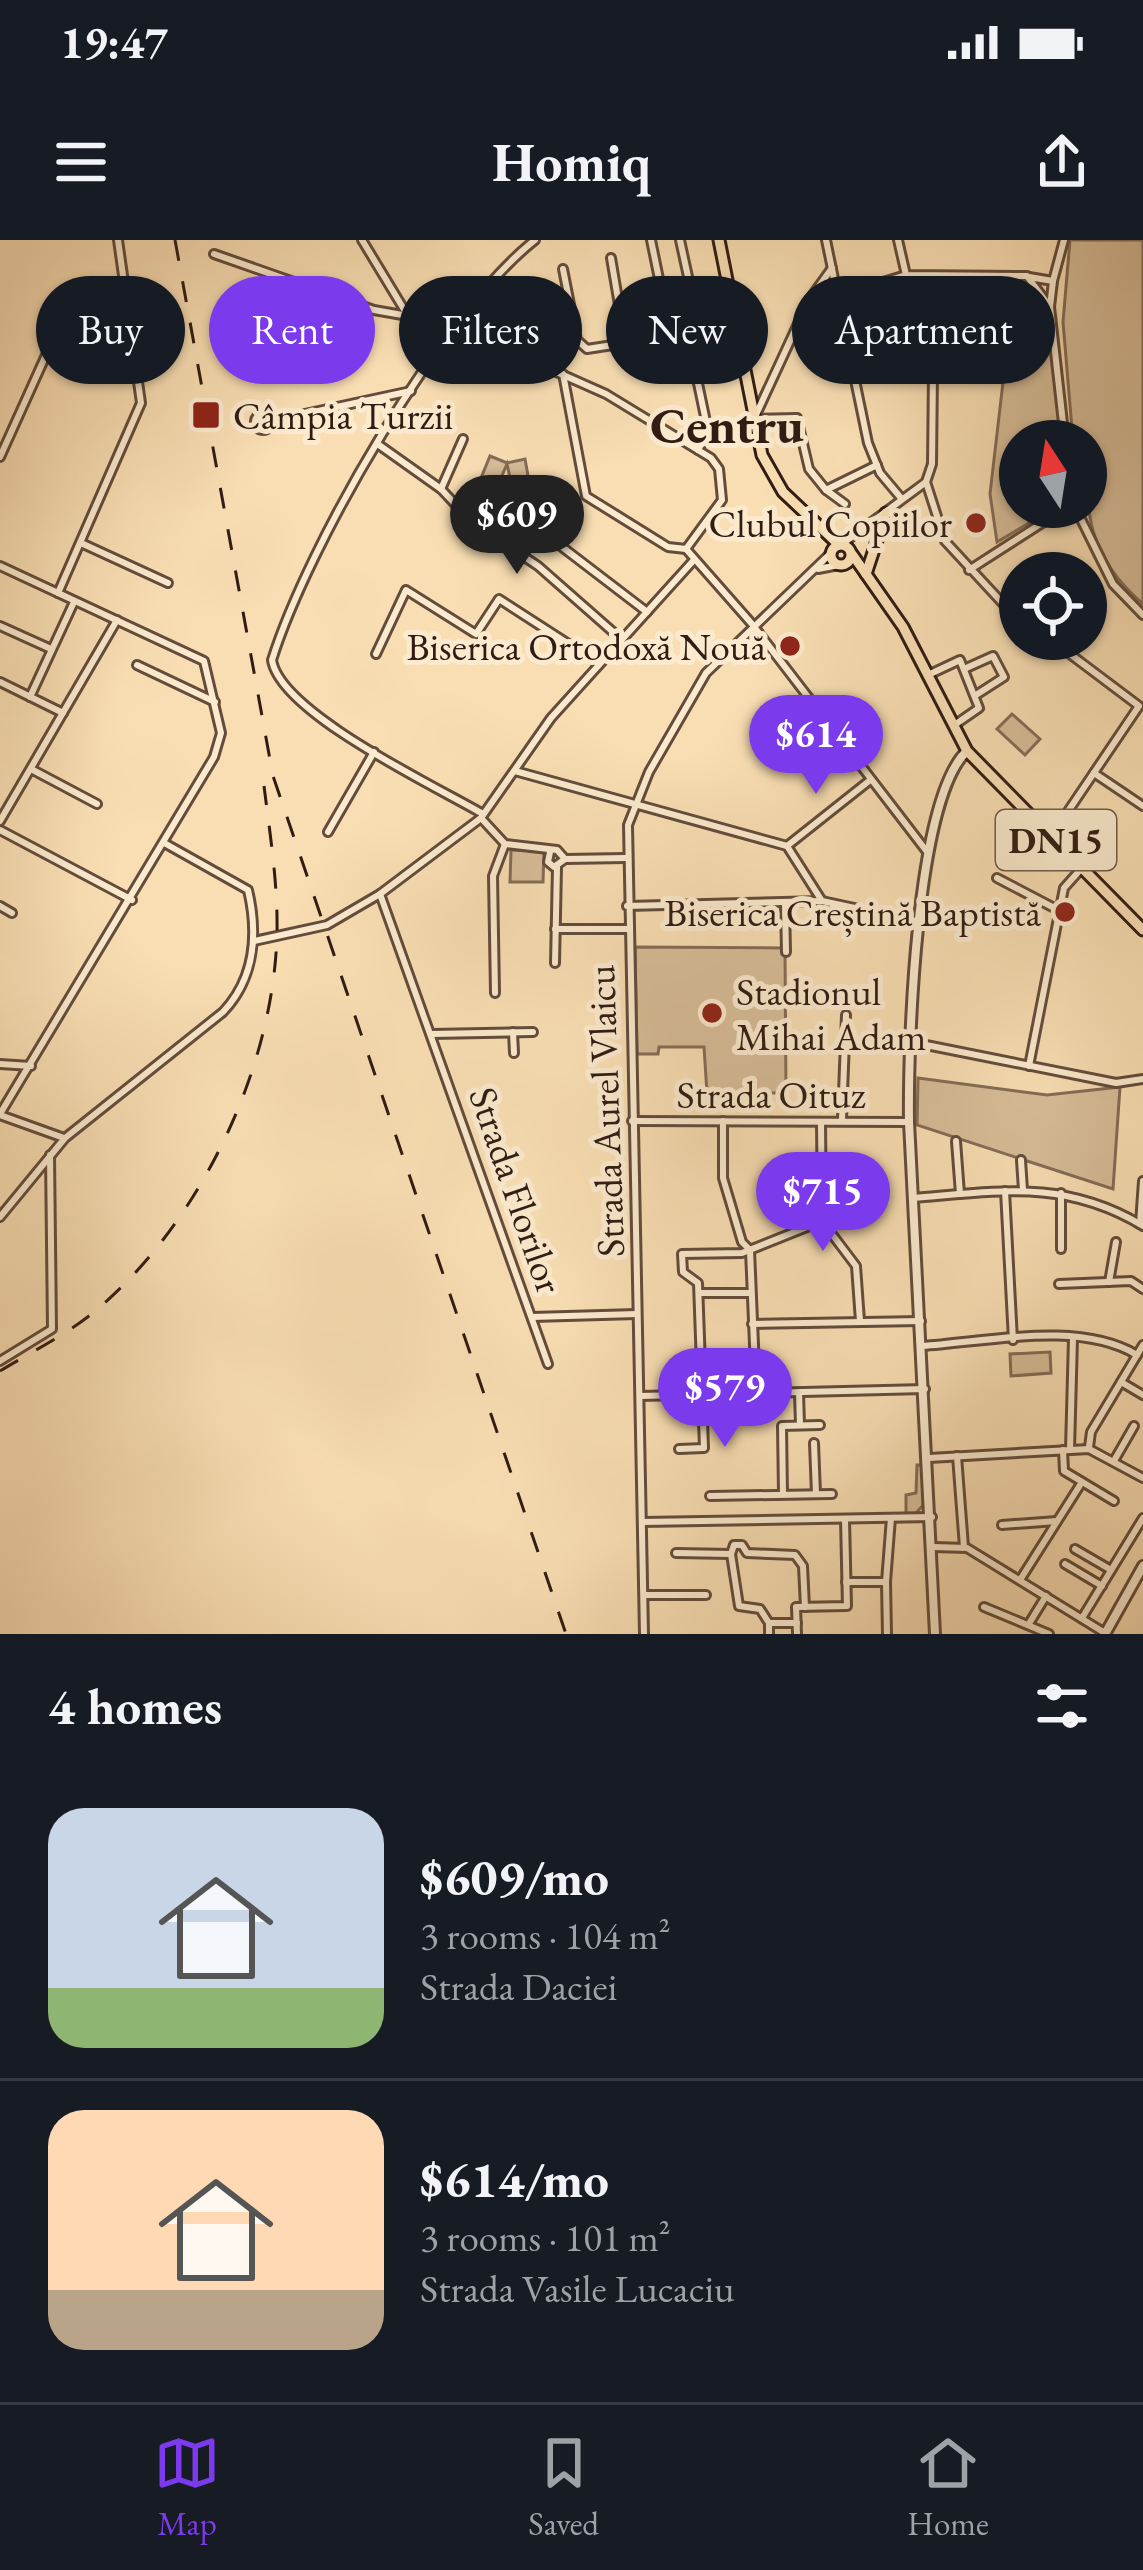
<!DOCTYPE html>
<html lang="en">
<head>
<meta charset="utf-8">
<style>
  :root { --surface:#171b24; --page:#20242c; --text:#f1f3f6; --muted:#9ea1a6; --line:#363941; --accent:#7c3aed }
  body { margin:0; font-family:"EB Garamond",serif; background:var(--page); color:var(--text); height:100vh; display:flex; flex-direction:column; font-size:45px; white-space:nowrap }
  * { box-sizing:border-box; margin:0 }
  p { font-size:39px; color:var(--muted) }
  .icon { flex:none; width:66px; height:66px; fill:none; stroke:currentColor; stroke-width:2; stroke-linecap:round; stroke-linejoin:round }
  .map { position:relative; height:1394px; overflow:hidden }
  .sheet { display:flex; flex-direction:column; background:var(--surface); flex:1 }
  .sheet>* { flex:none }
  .guide { position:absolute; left:36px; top:36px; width:1071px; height:108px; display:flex; gap:24px }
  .needle { width:78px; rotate:348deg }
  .controls { position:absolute; left:999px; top:180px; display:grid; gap:24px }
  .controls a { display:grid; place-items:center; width:108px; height:108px; border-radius:50%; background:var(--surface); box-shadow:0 3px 9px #0004; font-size:60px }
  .price { position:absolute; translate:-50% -102px; padding:0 27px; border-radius:42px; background:var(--accent); color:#fff; font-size:39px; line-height:78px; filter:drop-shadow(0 3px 6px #0008) }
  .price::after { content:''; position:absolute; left:50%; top:72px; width:36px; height:27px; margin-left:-18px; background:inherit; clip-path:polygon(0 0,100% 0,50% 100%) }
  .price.active { background:#222; color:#fff }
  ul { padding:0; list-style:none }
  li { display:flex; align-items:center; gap:36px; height:300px; padding:0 48px }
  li+li { border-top:3px solid var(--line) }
  li span { display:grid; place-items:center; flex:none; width:336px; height:240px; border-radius:36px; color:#555 }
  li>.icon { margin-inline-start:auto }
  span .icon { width:144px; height:144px; fill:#fffc; stroke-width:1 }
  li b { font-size:51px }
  h2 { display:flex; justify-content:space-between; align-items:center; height:144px; padding:0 48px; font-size:51px }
  .pill { padding:0 42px; border-radius:54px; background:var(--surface); box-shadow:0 3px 9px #0004; font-size:42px; line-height:108px }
  .pill.active { background:var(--accent); color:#fff }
  .status { display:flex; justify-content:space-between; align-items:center; height:84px; padding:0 60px; background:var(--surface); direction:ltr }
  .status svg { height:33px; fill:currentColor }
  header { display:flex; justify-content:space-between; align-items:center; height:156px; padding:0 48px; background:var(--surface); font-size:54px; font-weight:700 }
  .tabs { display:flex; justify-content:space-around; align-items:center; height:168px; border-top:3px solid var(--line); background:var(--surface); font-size:33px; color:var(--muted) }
  .tabs a { display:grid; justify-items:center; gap:6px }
  .tabs .active { color:var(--accent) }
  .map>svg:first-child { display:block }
  .green { fill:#d7bd98; stroke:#846c56; stroke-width:3 }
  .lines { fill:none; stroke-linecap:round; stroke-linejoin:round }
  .minor-casing { stroke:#634c3b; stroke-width:12 }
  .tertiary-casing { stroke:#634c3b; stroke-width:14 }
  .primary-casing { stroke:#311b13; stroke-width:15 }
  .minor { stroke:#fbeace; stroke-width:6 }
  .tertiary { stroke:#fbeace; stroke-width:8 }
  .primary { stroke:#f9deb3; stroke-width:9 }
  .rail { stroke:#311b13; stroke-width:3; stroke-dasharray:21 21; stroke-linecap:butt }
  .poi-dot { fill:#8f2418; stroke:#fbeace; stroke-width:4.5 }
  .labels { text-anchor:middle; stroke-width:10; stroke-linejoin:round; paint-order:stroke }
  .shield { fill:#fbeace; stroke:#6e594b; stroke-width:3 }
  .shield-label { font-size:36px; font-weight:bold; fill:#311b13 }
  .poi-label { font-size:39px; fill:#311b13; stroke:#fbeace; text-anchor:end }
  .street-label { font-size:39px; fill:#311b13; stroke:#fbeace }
  .district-label { font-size:51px; font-weight:bold; fill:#311b13; stroke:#fbeace }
</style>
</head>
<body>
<div class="status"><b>19:47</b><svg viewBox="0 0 49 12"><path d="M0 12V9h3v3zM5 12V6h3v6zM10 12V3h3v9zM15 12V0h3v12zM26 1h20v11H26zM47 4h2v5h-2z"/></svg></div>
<header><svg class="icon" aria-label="menu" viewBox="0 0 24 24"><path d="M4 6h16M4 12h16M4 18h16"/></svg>Homiq<svg class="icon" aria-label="share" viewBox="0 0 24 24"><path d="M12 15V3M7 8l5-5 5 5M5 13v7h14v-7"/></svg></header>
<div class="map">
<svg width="1143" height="1394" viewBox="0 0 1143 1394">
  <rect width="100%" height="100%" fill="#f9deb3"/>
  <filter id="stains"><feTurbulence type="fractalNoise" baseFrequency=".00167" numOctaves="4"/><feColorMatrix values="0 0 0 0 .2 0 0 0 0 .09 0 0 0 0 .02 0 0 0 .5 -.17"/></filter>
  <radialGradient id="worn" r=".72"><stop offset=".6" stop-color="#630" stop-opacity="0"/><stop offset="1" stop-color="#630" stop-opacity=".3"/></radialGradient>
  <!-- green -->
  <g class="green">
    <path d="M 1070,0 L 1143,0 L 1143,364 C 1085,314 1086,270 1086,201 L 1073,201 L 1063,82 Z"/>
    <path d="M 1015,39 L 1028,42 L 1049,70 L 1063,201 L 1020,201 L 1020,267 L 1056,267 L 997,302 L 990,254 Z"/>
    <path d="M 490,216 L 507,223 L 525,219 L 532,258 L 515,261 L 507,224 L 498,245 L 479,243 Z"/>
    <path d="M 1012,474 L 1040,499 L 1025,515 L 997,489 Z"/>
    <path d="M 511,610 L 544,610 L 543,642 L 510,642 Z"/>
    <path d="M 635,707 L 785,708 L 786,853 L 707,853 L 704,807 L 659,807 L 658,814 L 637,814 Z"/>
    <path d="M 918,838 L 1047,855 L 1120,847 L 1113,949 L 917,885 Z"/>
    <path d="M 1050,1112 L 1051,1133 L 1011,1136 L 1010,1114 Z"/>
    <path d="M 917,1225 L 924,1225 L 927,1261 L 915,1274 L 906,1275 L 906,1255 L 916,1253 Z"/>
  </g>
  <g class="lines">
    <defs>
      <g id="minor">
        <path d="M 362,0 L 408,76 L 451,92"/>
        <path d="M 651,0 L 666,73"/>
        <path d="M 826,0 L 868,203 L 880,233 L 901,258"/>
        <path d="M 898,0 L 906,35 L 1027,36 L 1050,67 L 1065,201"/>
        <path d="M 214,14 L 374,70 L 408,76"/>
        <path d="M 611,18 L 626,106"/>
        <path d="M 832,28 L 809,60 L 754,179 L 797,178 L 809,229 L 826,250 L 877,225"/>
        <path d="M 563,29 L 577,100 L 587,109 L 735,86"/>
        <path d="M 906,35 L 873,45 L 886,101 L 930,104"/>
        <path d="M 1029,37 L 1053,41 L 1050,67"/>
        <path d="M 934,39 L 932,224 L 926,242 L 945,301 L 1020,382"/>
        <path d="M 1053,41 L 1064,0"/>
        <path d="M 455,87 L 606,154 L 711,218 L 719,229 L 722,260 L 686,309"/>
        <path d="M 688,96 L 708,191 L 698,210"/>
        <path d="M 670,99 L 666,74 L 695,69 L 680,0"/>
        <path d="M 518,114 L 536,78 L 531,58"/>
        <path d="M 563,134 L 586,256 L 668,307 L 686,309"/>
        <circle cx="263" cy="182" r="8"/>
        <path d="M 272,181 L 411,151"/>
        <path d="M 379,205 L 441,249 L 472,282 L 538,326 L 621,399"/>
        <path d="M 0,217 L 60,84"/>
        <path d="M 441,249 L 463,199"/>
        <path d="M 826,250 L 845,264"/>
        <path d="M 1075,267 L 1113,344 L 1143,375"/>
        <path d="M 532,284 L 647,372"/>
        <path d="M 81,303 L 168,343"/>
        <path d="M 842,304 L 926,242"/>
        <path d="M 686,309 L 752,384 L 928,613"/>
        <path d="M 0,326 L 204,421 L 221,493 L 214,517 L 0,874"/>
        <path d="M 818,329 L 839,325"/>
        <path d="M 969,330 L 1067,267"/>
        <path d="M 58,353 L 141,163 L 118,0"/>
        <path d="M 0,386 L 51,409"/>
        <path d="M 1050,399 L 1139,466 L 1052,595"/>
        <path d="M 376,414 L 406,350 L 476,394 L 499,359 L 598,423"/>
        <path d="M 137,425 L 215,462"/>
        <path d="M 964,429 L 993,416 L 1004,437 L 976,455"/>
        <path d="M 928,435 L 960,420 L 979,468 L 953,486"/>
        <path d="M 0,442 L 63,473"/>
        <path d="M 30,457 L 74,362"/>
        <path d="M 789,521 L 831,490"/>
        <path d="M 31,529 L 97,564"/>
        <path d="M 515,531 L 787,606 L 822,661"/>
        <path d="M 1094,533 L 1143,566"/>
        <path d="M 483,574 C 437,547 280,473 272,420 C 308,305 441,74 535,0"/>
        <path d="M 481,578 L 505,604 L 557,610 L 565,619 L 626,618"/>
        <path d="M 0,581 L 117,380"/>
        <path d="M 0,590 L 132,660"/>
        <path d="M 328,592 L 374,512"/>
        <path d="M 787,606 L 869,541"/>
        <path d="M 550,612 L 548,622 L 554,627 L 565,619"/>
        <path d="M 997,638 L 1060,671"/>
        <path d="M 380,654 L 548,1124"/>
        <path d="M 785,665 L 786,712"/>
        <path d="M 0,666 L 12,673"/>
        <path d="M 627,666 L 822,661 L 920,682"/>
        <path d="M 555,689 L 628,689"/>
        <path d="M 254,701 L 327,685 L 380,654 L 481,578 L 551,478 L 693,321"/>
        <path d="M 555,723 L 557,627"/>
        <path d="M 495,753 L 493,636 L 505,604"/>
        <path d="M 513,792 L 514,813"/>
        <path d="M 432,794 L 533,792"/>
        <path d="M 911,802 L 1116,843 L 1143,839"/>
        <path d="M 0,824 L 31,826"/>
        <path d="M 1029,826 L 1064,648 L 1081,629"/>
        <path d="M 0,875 L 64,898"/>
        <path d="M 842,879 L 846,775"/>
        <path d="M 632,881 L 909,882"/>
        <path d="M 723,881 L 723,938 L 742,1002 L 750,1010 L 756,1152"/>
        <path d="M 821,882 L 822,981"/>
        <path d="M 956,901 L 960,954"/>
        <path d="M 1021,920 L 1023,950"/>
        <path d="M 1005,951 L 1013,1100"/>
        <path d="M 1061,953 L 1061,1009"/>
        <path d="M 914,958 C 999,951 1065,939 1143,986"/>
        <path d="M 0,977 L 65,898 L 223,772 C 255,738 258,693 248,650 L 166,604"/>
        <path d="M 1140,984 L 1143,941"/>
        <path d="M 1109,1042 L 1116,1002"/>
        <path d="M 1059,1044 L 1131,1041 L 1143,1049"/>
        <path d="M 699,1053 L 749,1053"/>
        <path d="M 532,1077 L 637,1074"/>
        <path d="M 752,1084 L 921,1081"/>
        <path d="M 922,1106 C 987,1102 1079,1080 1137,1115"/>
        <path d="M 0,1121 L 52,1089 L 50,915"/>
        <path d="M 1121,1142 L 1143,1155"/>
        <path d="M 799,1153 L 800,1185"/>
        <path d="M 640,1156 L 925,1149"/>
        <path d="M 814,1203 L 816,1254"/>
        <path d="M 1089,1207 L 1091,1192 L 1143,1105"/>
        <path d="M 679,1209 L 704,1208 L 698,1043 L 683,1032 L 682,1014 L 742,1013 L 822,981 L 856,1026 L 860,1081"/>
        <path d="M 1063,1210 L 1064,1231 L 1114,1261"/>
        <path d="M 1070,1210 L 1073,1098"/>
        <path d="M 957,1216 L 964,1307"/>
        <path d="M 929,1218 L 1089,1209 L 1143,1238"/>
        <path d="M 1115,1219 L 1134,1186"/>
        <path d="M 783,1254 L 782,1186 L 820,1185"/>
        <path d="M 710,1256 L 832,1254"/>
        <path d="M 642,1282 L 932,1277"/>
        <path d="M 1002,1285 L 1057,1281"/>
        <path d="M 933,1307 L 967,1308 L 1105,1393"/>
        <path d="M 1075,1309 L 1111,1330"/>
        <path d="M 676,1313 L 731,1314 L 734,1305 L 742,1305 L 747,1313 L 795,1315 L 803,1326 L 805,1367"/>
        <path d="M 731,1314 L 739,1366 L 760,1369 L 769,1383"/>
        <path d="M 1065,1324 L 1102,1346"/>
        <path d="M 1020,1340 L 1082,1242"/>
        <path d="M 846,1342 L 886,1342 L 887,1394"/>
        <path d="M 886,1342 L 891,1278"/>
        <path d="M 644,1355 L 706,1355"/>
        <path d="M 984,1367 L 1049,1394"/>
        <path d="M 1082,1378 L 1143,1278"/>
        <path d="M 1030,1382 L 1046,1356"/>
        <path d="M 644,1394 L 628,585 L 649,532 L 706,433 L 831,313"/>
        <path d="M 769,1394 L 769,1383 L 797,1383"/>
        <path d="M 797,1394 L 796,1367 L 847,1366 L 845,1279"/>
      </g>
      <g id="tertiary">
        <path d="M 935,1394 L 909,882 C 908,808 915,559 967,511"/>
        <path d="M 1105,1394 L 1143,1326"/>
      </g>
      <g id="primary">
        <path d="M 719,0 L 762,215 L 783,252 L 839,305"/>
        <circle cx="841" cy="315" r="10"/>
        <path d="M 852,314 L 903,387 L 967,511 L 1143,690"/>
        <path d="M 866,334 L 886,273"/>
      </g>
    </defs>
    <!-- minor casing -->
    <use href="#minor" class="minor-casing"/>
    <!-- tertiary casing -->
    <use href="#tertiary" class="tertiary-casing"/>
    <!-- primary casing -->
    <use href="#primary" class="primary-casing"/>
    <!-- minor -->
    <use href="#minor" class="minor"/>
    <!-- tertiary -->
    <use href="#tertiary" class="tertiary"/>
    <!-- primary -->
    <use href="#primary" class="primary"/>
    <!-- rail -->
    <g class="rail">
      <path d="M 175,0 L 273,536 L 566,1394"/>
      <path d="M 0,1131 C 31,1112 66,1095 94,1072 C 199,985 274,829 277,693 C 278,644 270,594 264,546"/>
    </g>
  </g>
  <!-- markers -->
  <g class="poi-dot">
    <rect x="191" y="160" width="30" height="30" rx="6"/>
    <circle cx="976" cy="283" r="12"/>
    <circle cx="790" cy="406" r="12"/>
    <circle cx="1065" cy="672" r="12"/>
    <circle cx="712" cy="773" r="12"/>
  </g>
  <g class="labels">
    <!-- shield labels -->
    <rect class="shield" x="996" y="570" width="120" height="60" rx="9"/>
    <g class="shield-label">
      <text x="1056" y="613">DN15</text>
    </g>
    <!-- poi labels -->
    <g class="poi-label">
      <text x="233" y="189" text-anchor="start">Câmpia Turzii</text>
      <text x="952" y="297">Clubul Copiilor</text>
      <text x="766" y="420">Biserica Ortodoxă Nouă</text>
      <text x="1041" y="686">Biserica Creștină Baptistă</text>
      <text x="736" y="765" text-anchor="start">Stadionul<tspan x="736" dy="45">Mihai Adam</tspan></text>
    </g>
    <!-- street labels -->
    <g class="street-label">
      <text x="771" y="868">Strada Oituz</text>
      <text transform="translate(605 871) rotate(-92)" y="14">Strada Aurel Vlaicu</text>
      <text transform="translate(517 950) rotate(71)" y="14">Strada Florilor</text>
    </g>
    <!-- district labels -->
    <g class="district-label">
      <text x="727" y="203">Centru</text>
    </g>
  </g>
  <rect width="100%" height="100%" filter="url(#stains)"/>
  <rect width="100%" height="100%" fill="url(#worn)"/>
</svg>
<div class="controls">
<a><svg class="needle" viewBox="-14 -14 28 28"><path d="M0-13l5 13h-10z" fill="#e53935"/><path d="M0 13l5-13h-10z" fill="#9ea1a6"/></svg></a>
<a><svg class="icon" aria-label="locate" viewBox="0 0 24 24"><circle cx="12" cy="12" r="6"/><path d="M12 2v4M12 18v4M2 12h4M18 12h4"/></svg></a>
</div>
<b class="price active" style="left:517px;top:337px">$609</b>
<b class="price" style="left:816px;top:557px">$614</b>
<b class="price" style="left:823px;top:1014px">$715</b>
<b class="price" style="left:725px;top:1210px">$579</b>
<div class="guide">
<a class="pill">Buy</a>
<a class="pill active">Rent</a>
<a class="pill">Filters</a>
<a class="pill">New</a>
<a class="pill">Apartment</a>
</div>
</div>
<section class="sheet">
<h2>4 homes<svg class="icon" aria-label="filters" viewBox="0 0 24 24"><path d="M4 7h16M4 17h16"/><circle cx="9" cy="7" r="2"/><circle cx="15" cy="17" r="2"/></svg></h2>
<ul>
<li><span style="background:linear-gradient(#c9d6e8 75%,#8fb573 0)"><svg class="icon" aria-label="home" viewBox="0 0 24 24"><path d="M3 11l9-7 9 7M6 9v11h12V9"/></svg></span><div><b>$609/mo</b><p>3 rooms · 104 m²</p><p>Strada Daciei</p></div></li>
<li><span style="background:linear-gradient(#ffd9b3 75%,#b9a48a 0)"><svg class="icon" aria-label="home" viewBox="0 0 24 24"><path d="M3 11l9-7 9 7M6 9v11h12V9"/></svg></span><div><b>$614/mo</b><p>3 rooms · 101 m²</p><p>Strada Vasile Lucaciu</p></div></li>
</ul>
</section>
<nav class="tabs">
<a class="active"><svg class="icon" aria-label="map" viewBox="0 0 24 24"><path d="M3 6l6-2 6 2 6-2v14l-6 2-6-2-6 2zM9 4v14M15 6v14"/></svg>Map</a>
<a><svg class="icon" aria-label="saved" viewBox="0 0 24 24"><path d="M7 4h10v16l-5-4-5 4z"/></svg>Saved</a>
<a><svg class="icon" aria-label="home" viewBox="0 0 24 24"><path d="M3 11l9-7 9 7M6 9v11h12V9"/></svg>Home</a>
</nav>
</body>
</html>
